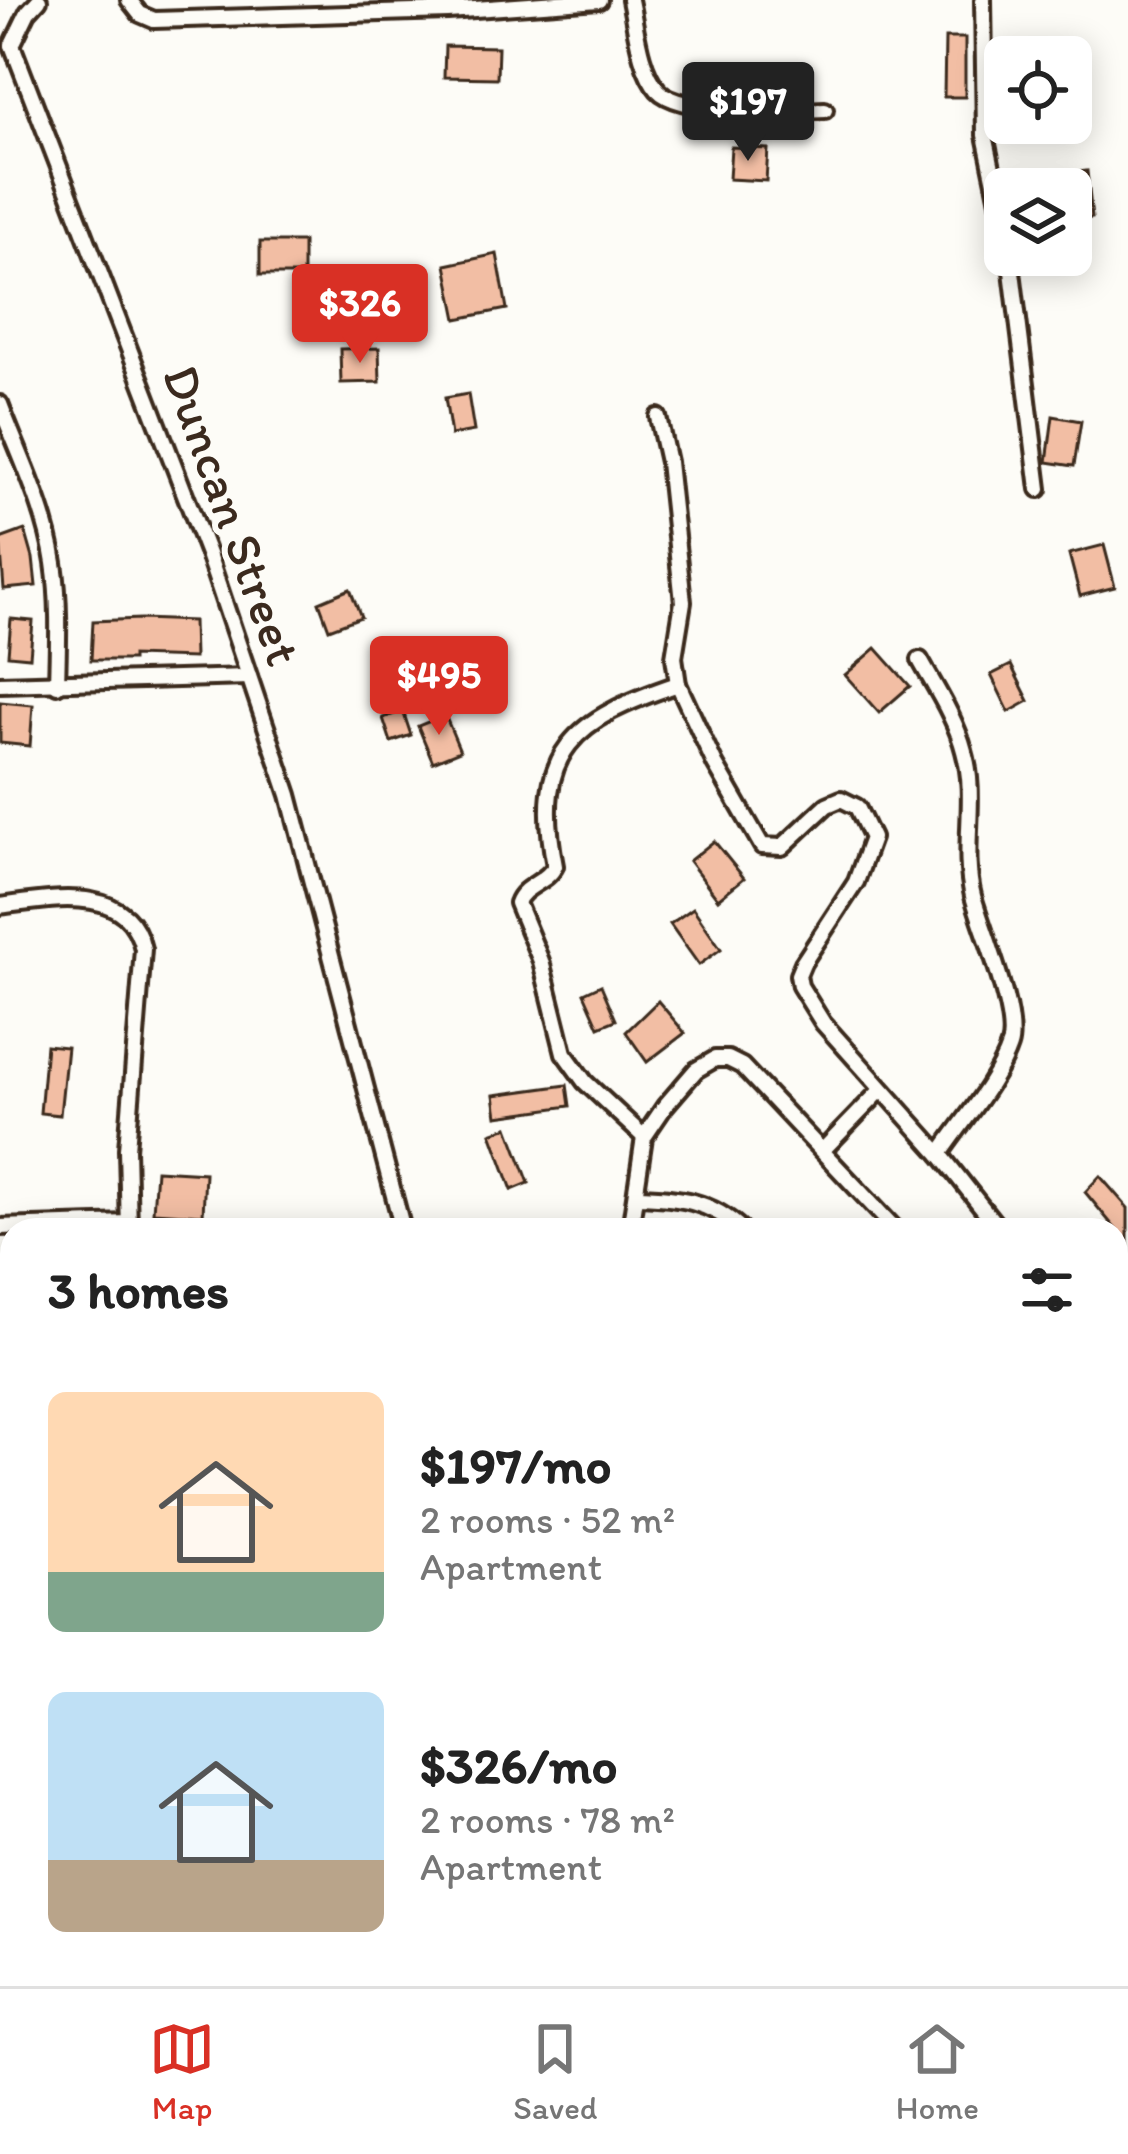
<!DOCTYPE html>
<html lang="en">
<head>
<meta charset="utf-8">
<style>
  :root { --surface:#fff; --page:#f2f2f2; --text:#222; --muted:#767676; --line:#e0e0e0; --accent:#d93025 }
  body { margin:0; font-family:Itim,sans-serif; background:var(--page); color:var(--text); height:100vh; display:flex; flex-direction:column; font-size:45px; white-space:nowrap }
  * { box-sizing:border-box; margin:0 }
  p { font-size:39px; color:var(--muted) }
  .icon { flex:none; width:66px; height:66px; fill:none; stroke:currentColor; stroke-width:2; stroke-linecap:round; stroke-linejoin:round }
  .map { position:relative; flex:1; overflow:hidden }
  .sheet { position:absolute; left:0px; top:1218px; width:1128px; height:768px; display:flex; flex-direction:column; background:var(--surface); border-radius:36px 36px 0 0; box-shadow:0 6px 30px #0003 }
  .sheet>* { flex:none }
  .controls { position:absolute; left:984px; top:36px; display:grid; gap:24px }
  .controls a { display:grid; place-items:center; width:108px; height:108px; border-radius:18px; background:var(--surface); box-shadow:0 6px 30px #0003; font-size:60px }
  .price { position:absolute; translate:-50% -102px; padding:0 27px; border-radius:12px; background:var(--accent); color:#fff; font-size:39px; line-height:78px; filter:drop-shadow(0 3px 6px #0008) }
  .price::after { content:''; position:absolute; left:50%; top:72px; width:36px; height:27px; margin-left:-18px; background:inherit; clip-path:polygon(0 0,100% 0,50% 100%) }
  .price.current { background:#222; color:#fff }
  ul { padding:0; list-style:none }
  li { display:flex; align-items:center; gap:36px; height:300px; padding:0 48px }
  li span { display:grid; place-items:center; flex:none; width:336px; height:240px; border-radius:18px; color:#555 }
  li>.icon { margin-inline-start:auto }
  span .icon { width:144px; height:144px; fill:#fffc; stroke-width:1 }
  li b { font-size:51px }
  h2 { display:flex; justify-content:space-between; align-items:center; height:144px; padding:0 48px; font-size:51px }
  .tabs { display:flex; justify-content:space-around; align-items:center; height:168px; border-top:3px solid var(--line); background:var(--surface); font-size:33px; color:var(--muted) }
  .tabs a { display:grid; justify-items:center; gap:6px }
  .tabs .current { color:var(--accent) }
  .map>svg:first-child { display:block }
  .building { fill:#f2bea4; stroke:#3b2a1e; stroke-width:3 }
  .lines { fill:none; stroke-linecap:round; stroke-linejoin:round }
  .street-casing { stroke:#3b2a1e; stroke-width:22 }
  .street { stroke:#fdfcf7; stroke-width:14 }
  .labels { text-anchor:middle; stroke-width:12; stroke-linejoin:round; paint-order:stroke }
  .street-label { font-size:51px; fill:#3b2a1e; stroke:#fdfcf7 }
</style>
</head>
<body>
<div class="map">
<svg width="1128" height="1986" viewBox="0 0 1128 1986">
  <rect width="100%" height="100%" fill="#fdfcf7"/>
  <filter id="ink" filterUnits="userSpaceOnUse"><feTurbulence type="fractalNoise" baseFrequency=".00833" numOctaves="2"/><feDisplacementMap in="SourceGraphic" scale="24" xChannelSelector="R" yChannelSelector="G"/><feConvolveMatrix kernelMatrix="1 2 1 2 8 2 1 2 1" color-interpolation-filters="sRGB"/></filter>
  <g filter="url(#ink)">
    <!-- building -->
    <g class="building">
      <path d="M 945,38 L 965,38 L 965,97 L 944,97 Z"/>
      <path d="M 445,46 L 498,47 L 497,78 L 444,77 Z"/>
      <path d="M 731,147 L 768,149 L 766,181 L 729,179 Z"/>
      <path d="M 1087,171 L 1092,218 L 1071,221 L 1071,189 L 1049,189 L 1047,176 Z"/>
      <rect x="260" y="242" width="43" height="33"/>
      <path d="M 497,254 L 507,309 L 457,319 L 446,265 Z"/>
      <path d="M 379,348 L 380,382 L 341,383 L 340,349 Z"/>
      <path d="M 468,394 L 474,431 L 451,435 L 445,398 Z"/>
      <path d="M 1053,416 L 1081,421 L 1074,466 L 1047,462 Z"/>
      <path d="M 25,530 L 33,558 L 36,586 L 4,589 L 0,539 Z"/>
      <path d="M 1104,545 L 1115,587 L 1080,596 L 1069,554 Z"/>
      <path d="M 350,589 L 361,617 L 329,629 L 319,602 Z"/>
      <path d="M 11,619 L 33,621 L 30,657 L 8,655 Z"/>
      <path d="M 141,619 L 193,621 L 194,658 L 132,656 L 132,660 L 91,660 L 93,621 Z"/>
      <path d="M 876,648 L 910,686 L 879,713 L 845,675 Z"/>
      <path d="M 1011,665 L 1029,701 L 1009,712 L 991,675 Z"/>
      <path d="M 0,702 L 33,705 L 30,746 L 0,743 Z"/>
      <path d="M 403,711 L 411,735 L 391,742 L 383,718 Z"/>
      <path d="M 445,715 L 460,751 L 433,762 L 418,726 Z"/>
      <path d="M 714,841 L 744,878 L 718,899 L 689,861 Z"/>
      <path d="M 693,908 L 721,949 L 699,965 L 670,924 Z"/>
      <path d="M 601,985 L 616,1020 L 599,1027 L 584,993 Z"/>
      <path d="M 658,1001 L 685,1033 L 647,1062 L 626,1032 Z"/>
      <path d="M 46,1045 L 67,1047 L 60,1115 L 40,1113 Z"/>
      <path d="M 567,1085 L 570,1106 L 497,1116 L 494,1095 Z"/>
      <path d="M 508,1127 L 529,1183 L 512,1190 L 491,1133 Z"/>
      <path d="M 156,1170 L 205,1173 L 203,1215 L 153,1212 Z"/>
      <path d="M 1100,1176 L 1128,1208 L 1128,1244 L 1085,1192 Z"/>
    </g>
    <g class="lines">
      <defs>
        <g id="street">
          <path d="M 129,0 L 140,14 L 154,20 L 448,11 L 599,0"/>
          <path d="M 630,0 C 636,27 639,68 658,90 C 680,115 792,112 825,110"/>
          <path d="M 983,0 L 985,135 L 1005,230"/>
          <path d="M 12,45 L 208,554 L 289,795 L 403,1230"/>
          <path d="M 12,45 L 28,12 L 39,0"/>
          <path d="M 1010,255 L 1039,489"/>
          <path d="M 0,404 C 19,455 46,508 54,563 C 60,603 58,644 57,685"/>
          <path d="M 658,417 L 668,462 L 683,602 L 674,657 L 678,684 L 715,764 L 762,846 L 782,847 L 827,805 L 841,799 L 857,807 L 872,838 L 856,882 L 803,963 L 798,975 L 800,986 L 823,1023 L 940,1154 L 1000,1230"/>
          <path d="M 920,660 C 936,689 956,719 964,751 C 978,798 961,848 973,896 C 982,930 1019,1016 1009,1046 C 998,1080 961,1123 940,1154"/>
          <path d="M 0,684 L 249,677"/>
          <path d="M 0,906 C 52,899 129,883 143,949 L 127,1149 L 129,1230"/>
          <path d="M 644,1137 L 585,1082 L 564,1053 L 541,961 L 517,903 C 523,885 547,883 555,866 C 532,750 574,719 678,684"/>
          <path d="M 822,1151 L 880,1091"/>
          <path d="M 636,1196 C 678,1197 710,1200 742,1230"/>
          <path d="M 0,1227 L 129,1223"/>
          <path d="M 630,1230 L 644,1137 L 665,1106 L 696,1070 L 715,1059 L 728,1059 L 742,1066 L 896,1230"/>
          <path d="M 1116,1374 L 1128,1388"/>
          <path d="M 0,1397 L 12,1397"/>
          <path d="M 0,1710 L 12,1710"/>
          <path d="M 1116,1836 L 1128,1833"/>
          <path d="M 0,1856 L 12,1856"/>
          <path d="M 602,1974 L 604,1986"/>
          <path d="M 912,1974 L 925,1986"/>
        </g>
      </defs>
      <!-- street casing -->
      <use href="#street" class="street-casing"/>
      <!-- street -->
      <use href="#street" class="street"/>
    </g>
  </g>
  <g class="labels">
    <!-- street labels -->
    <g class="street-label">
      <text transform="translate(233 515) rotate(70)" y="18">Duncan Street</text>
    </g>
  </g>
</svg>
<div class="controls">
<a><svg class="icon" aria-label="locate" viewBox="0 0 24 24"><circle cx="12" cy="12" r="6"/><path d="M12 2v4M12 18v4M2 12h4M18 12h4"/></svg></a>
<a><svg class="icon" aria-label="layers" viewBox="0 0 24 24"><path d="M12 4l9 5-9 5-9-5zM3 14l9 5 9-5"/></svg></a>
</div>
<b class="price current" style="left:748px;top:164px">$197</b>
<b class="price" style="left:360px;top:366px">$326</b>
<b class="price" style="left:439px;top:738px">$495</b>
<section class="sheet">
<h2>3 homes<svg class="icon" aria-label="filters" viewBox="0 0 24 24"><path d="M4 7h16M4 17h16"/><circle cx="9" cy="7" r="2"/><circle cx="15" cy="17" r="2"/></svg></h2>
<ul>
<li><span style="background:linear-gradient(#ffd9b3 75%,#7fa58c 0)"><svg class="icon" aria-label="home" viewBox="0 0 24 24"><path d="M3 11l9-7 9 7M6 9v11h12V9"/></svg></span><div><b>$197/mo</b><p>2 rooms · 52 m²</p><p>Apartment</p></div></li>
<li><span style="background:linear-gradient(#bfe0f5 70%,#b9a48a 0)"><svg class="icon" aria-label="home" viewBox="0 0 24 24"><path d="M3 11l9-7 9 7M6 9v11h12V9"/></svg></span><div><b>$326/mo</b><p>2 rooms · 78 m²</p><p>Apartment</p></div></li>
</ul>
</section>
</div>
<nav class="tabs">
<a class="current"><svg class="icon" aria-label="map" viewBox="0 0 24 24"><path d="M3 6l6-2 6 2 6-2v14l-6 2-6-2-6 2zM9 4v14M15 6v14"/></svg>Map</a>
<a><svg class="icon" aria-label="saved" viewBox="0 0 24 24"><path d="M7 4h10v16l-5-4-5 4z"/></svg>Saved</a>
<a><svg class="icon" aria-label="home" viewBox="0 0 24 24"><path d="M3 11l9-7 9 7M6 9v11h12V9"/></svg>Home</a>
</nav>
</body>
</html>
